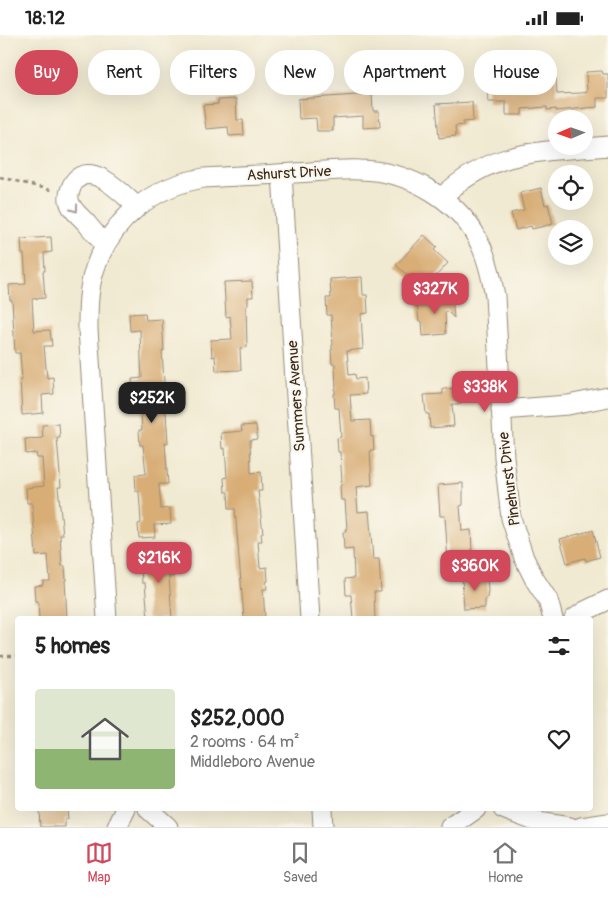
<!DOCTYPE html>
<html lang="en">
<head>
<meta charset="utf-8">
<style>
  :root { --surface:#fff; --page:#f6f6f6; --text:#222; --muted:#767676; --line:#e0e0e0; --accent:#d1495b }
  body { margin:0; font-family:Pangolin,sans-serif; background:var(--page); color:var(--text); height:100vh; display:flex; flex-direction:column; font-size:19px; white-space:nowrap }
  * { box-sizing:border-box; margin:0 }
  p { font-size:16px; color:var(--muted) }
  .icon { flex:none; width:28px; height:28px; fill:none; stroke:currentColor; stroke-width:2; stroke-linecap:round; stroke-linejoin:round }
  .map { position:relative; flex:1; overflow:hidden }
  .side { position:absolute; left:15px; top:581px; width:578px; height:195px; display:flex; flex-direction:column; background:var(--surface); border-radius:5px; box-shadow:0 5px 20px #0002 }
  .side>* { flex:none }
  .top-card { position:absolute; left:15px; top:15px; width:579px; height:45px; display:flex; gap:10px }
  .needle { width:32px; rotate:268deg }
  .controls { position:absolute; left:548px; top:75px; display:grid; gap:10px }
  .controls a { display:grid; place-items:center; width:45px; height:45px; border-radius:50%; background:var(--surface); box-shadow:0 5px 20px #0002; font-size:25px }
  .price { position:absolute; translate:-50% -42px; padding:0 11px; border-radius:10px; background:var(--accent); color:#fff; font-size:16px; line-height:32px; filter:drop-shadow(0 1px 2px #0008) }
  .price::after { content:''; position:absolute; left:50%; top:30px; width:15px; height:11px; margin-left:-8px; background:inherit; clip-path:polygon(0 0,100% 0,50% 100%) }
  .price.active { background:#222; color:#fff }
  ul { padding:0; list-style:none }
  li { display:flex; align-items:center; gap:15px; height:125px; padding:0 20px }
  li span { display:grid; place-items:center; flex:none; width:140px; height:100px; border-radius:5px; color:#555 }
  li>.icon { margin-inline-start:auto }
  span .icon { width:60px; height:60px; fill:#fffc; stroke-width:1 }
  li b { font-size:21px }
  h2 { display:flex; justify-content:space-between; align-items:center; height:60px; padding:0 20px; font-size:21px }
  .pill { padding:0 18px; border-radius:22px; background:var(--surface); box-shadow:0 5px 20px #0002; font-size:18px; line-height:45px }
  .pill.active { background:var(--accent); color:#fff }
  .status { display:flex; justify-content:space-between; align-items:center; height:35px; padding:0 25px; background:var(--surface); direction:ltr }
  .status svg { height:14px; fill:currentColor }
  .menu { display:flex; justify-content:space-around; align-items:center; height:70px; border-top:1px solid var(--line); background:var(--surface); font-size:14px; color:var(--muted) }
  .menu a { display:grid; justify-items:center; gap:2px }
  .menu .active { color:var(--accent) }
  .map>svg:first-child { display:block }
  .building { fill:#d8ad76 }
  .lines { fill:none; stroke-linecap:round; stroke-linejoin:round }
  .minor-casing { stroke:#968a78; stroke-width:21 }
  .path { stroke:#968a78; stroke-width:2.5; stroke-dasharray:4 4; stroke-linecap:butt }
  .minor { stroke:#fff; stroke-width:19 }
  .oneway { stroke:#a79f9a }
  .labels { text-anchor:middle; stroke-width:4; stroke-linejoin:round; paint-order:stroke }
  .street-label { font-size:15px; fill:#3b2a1e; stroke:#fbf7ec }
</style>
</head>
<body>
<div class="status"><b>18:12</b><svg viewBox="0 0 49 12"><path d="M0 12V9h3v3zM5 12V6h3v6zM10 12V3h3v9zM15 12V0h3v12zM26 1h20v11H26zM47 4h2v5h-2z"/></svg></div>
<div class="map">
<svg width="608" height="792" viewBox="0 0 608 792">
  <rect width="100%" height="100%" fill="#fbf7ec"/>
  <filter id="ink" filterUnits="userSpaceOnUse"><feTurbulence type="fractalNoise" baseFrequency=".02" numOctaves="2"/><feDisplacementMap in="SourceGraphic" scale="10" xChannelSelector="R" yChannelSelector="G"/><feConvolveMatrix kernelMatrix="1 2 1 2 8 2 1 2 1" color-interpolation-filters="sRGB"/></filter>
  <filter id="wash" filterUnits="userSpaceOnUse"><feTurbulence type="fractalNoise" baseFrequency=".0096" numOctaves="4" result="noise"/><feDisplacementMap in="SourceGraphic" scale="20" xChannelSelector="R" yChannelSelector="G"/><feGaussianBlur stdDeviation="1.12" result="paint"/><feColorMatrix in="noise" values="0 0 0 0 0 0 0 0 0 0 0 0 0 0 0 0 0 1.4 0 .05"/><feComposite in="paint" operator="in"/></filter>
  <g filter="url(#wash)">
    <rect width="100%" height="100%" fill="#f1ead2"/>
    <g id="blocks">
      <!-- building -->
      <g class="building">
        <path d="M 602,36 L 603,39 L 608,39 L 608,63 L 597,63 L 597,72 L 556,76 L 556,74 L 547,75 L 547,72 L 522,74 L 522,80 L 506,80 L 506,67 L 488,67 L 487,48 L 515,46 L 516,55 L 541,53 L 540,44 L 556,43 L 557,59 L 581,58 L 587,57 L 586,37 Z"/>
        <path d="M 372,59 L 373,76 L 379,76 L 380,92 L 363,93 L 363,81 L 333,83 L 333,96 L 317,96 L 316,83 L 299,84 L 298,64 Z"/>
        <path d="M 236,64 L 237,85 L 243,85 L 244,100 L 229,101 L 228,92 L 206,94 L 203,70 L 218,69 L 218,65 Z"/>
        <path d="M 472,67 L 473,86 L 463,87 L 463,90 L 455,91 L 456,101 L 439,103 L 436,69 Z"/>
        <path d="M 541,153 L 545,170 L 548,169 L 553,189 L 532,194 L 531,191 L 516,195 L 511,178 L 524,175 L 520,158 Z"/>
        <path d="M 424,200 L 437,212 L 434,215 L 448,228 L 423,255 L 396,230 Z"/>
        <path d="M 51,202 L 52,217 L 44,218 L 45,236 L 43,236 L 45,263 L 32,264 L 34,296 L 50,295 L 52,311 L 44,311 L 47,343 L 53,342 L 54,359 L 42,360 L 43,378 L 22,380 L 20,344 L 22,344 L 20,318 L 15,318 L 12,265 L 10,265 L 9,250 L 26,249 L 24,219 L 22,219 L 21,204 Z"/>
        <path d="M 362,242 L 363,260 L 367,260 L 368,278 L 361,279 L 363,314 L 347,316 L 349,340 L 355,339 L 356,344 L 365,343 L 366,359 L 350,360 L 352,386 L 370,385 L 371,402 L 373,401 L 374,415 L 370,415 L 372,450 L 356,452 L 358,477 L 369,476 L 373,524 L 379,524 L 381,557 L 374,557 L 375,584 L 353,584 L 351,560 L 346,560 L 345,544 L 354,543 L 353,514 L 344,515 L 343,497 L 346,497 L 345,494 L 347,494 L 345,465 L 341,465 L 340,451 L 341,451 L 341,446 L 342,446 L 340,417 L 338,417 L 337,403 L 341,402 L 339,373 L 335,373 L 334,359 L 335,359 L 335,354 L 336,354 L 335,329 L 332,329 L 331,315 L 332,315 L 332,310 L 333,310 L 331,280 L 327,280 L 326,263 L 331,263 L 330,244 Z"/>
        <path d="M 252,246 L 253,262 L 248,262 L 248,270 L 246,271 L 247,312 L 240,313 L 241,335 L 216,336 L 215,321 L 212,322 L 211,305 L 232,304 L 230,281 L 226,282 L 224,247 Z"/>
        <path d="M 452,260 L 454,283 L 447,276 L 445,277 L 446,299 L 423,301 L 422,286 L 419,286 L 417,268 L 436,266 L 431,262 Z"/>
        <path d="M 145,278 L 146,285 L 162,284 L 164,316 L 162,316 L 168,408 L 165,408 L 168,449 L 159,449 L 161,474 L 170,473 L 171,489 L 154,490 L 155,502 L 139,503 L 138,489 L 141,488 L 139,456 L 136,456 L 135,440 L 146,439 L 143,410 L 140,410 L 139,395 L 142,395 L 140,360 L 133,360 L 132,344 L 142,343 L 141,326 L 140,295 L 130,296 L 129,279 Z"/>
        <path d="M 459,353 L 461,369 L 452,369 L 454,391 L 430,393 L 429,379 L 426,379 L 424,360 L 443,359 L 443,354 Z"/>
        <path d="M 59,389 L 60,403 L 57,403 L 61,452 L 58,452 L 63,500 L 60,500 L 62,531 L 65,531 L 66,545 L 65,545 L 67,584 L 39,584 L 38,566 L 35,566 L 34,551 L 43,550 L 43,546 L 50,546 L 48,520 L 36,521 L 32,468 L 27,468 L 26,453 L 44,451 L 42,423 L 37,423 L 36,418 L 26,419 L 25,404 L 43,403 L 42,390 Z"/>
        <path d="M 256,390 L 257,404 L 250,405 L 251,438 L 261,437 L 262,456 L 258,456 L 263,498 L 261,499 L 262,506 L 258,506 L 260,533 L 267,532 L 268,546 L 266,547 L 267,554 L 263,554 L 265,584 L 244,584 L 235,474 L 229,474 L 228,457 L 225,457 L 224,443 L 227,442 L 225,413 L 222,414 L 221,398 L 242,396 L 241,391 Z"/>
        <path d="M 463,448 L 463,470 L 460,471 L 462,496 L 471,495 L 472,517 L 469,517 L 469,527 L 448,528 L 445,481 L 440,481 L 438,450 Z"/>
        <path d="M 593,495 L 600,522 L 586,526 L 585,523 L 567,528 L 560,504 Z"/>
        <path d="M 172,513 L 174,541 L 169,541 L 172,584 L 148,584 L 145,548 L 142,548 L 141,532 L 152,531 L 150,514 Z"/>
        <path d="M 487,541 L 488,556 L 487,563 L 485,564 L 485,573 L 464,574 L 462,543 Z"/>
        <path d="M 39,774 L 67,774 L 68,784 L 65,784 L 65,792 L 40,792 Z"/>
      </g>
    </g>
  </g>
  <g filter="url(#ink)">
    <use href="#blocks" fill-opacity="0" stroke="#968a78" stroke-width="1"/>
    <g class="lines">
      <defs>
        <g id="minor">
          <path d="M 282,139 L 310,584"/>
          <path d="M 442,162 C 494,113 542,117 608,111"/>
          <path d="M 105,211 C 100,204 94,197 88,190 C 82,182 71,176 69,165 C 68,160 71,151 74,147 C 91,124 124,160 136,171"/>
          <path d="M 501,375 L 568,370 L 608,362"/>
          <path d="M 107,584 L 88,294 C 88,274 88,253 95,233 C 112,184 153,151 204,143 C 234,141 265,140 295,138 C 317,137 339,134 360,135 C 411,136 462,166 482,213 C 489,229 492,245 495,261 L 504,422 L 511,483 L 524,523 L 535,545 L 548,565 L 553,584"/>
          <path d="M 574,584 L 585,576 L 608,565"/>
          <path d="M 148,774 L 168,792"/>
          <path d="M 322,774 L 323,792"/>
          <path d="M 503,774 L 537,787 L 570,792"/>
          <path d="M 117,792 L 126,774"/>
          <path d="M 450,792 L 476,774"/>
          <path d="M 581,792 L 608,788"/>
        </g>
      </defs>
      <!-- minor casing -->
      <use href="#minor" class="minor-casing"/>
      <!-- path -->
      <g class="path">
        <path d="M 0,142 L 54,156"/>
        <path d="M 0,621 L 18,621"/>
      </g>
      <!-- minor -->
      <use href="#minor" class="minor"/>
    </g>
    <!-- one-way arrows -->
    <defs><path id="oneway-chevron" d="M-2-3.5L2.5 0L-2 3.5" fill="none" stroke-width="1.6" stroke-linecap="round" stroke-linejoin="round" transform="scale(1.25)"/></defs>
    <use class="oneway" href="#oneway-chevron" transform="translate(75 174) rotate(54)"/>
  </g>
  <g class="labels">
    <!-- street labels -->
    <g class="street-label">
      <text transform="translate(289 138) rotate(-3)" y="5">Ashurst Drive</text>
      <text transform="translate(296 361) rotate(-94)" y="5">Summers Avenue</text>
      <text transform="translate(509 444) rotate(-97)" y="5">Pinehurst Drive</text>
    </g>
  </g>
</svg>
<div class="controls">
<a><svg class="needle" viewBox="-14 -14 28 28"><path d="M0-13l5 13h-10z" fill="#e53935"/><path d="M0 13l5-13h-10z" fill="#767676"/></svg></a>
<a><svg class="icon" aria-label="locate" viewBox="0 0 24 24"><circle cx="12" cy="12" r="6"/><path d="M12 2v4M12 18v4M2 12h4M18 12h4"/></svg></a>
<a><svg class="icon" aria-label="layers" viewBox="0 0 24 24"><path d="M12 4l9 5-9 5-9-5zM3 14l9 5 9-5"/></svg></a>
</div>
<b class="price" style="left:435px;top:280px">$327K</b>
<b class="price" style="left:485px;top:378px">$338K</b>
<b class="price active" style="left:152px;top:389px">$252K</b>
<b class="price" style="left:159px;top:549px">$216K</b>
<b class="price" style="left:475px;top:557px">$360K</b>
<div class="top-card">
<a class="pill active">Buy</a>
<a class="pill">Rent</a>
<a class="pill">Filters</a>
<a class="pill">New</a>
<a class="pill">Apartment</a>
<a class="pill">House</a>
</div>
<section class="side">
<h2>5 homes<svg class="icon" aria-label="filters" viewBox="0 0 24 24"><path d="M4 7h16M4 17h16"/><circle cx="9" cy="7" r="2"/><circle cx="15" cy="17" r="2"/></svg></h2>
<ul>
<li><span style="background:linear-gradient(#dfe7d0 60%,#8fb573 0)"><svg class="icon" aria-label="home" viewBox="0 0 24 24"><path d="M3 11l9-7 9 7M6 9v11h12V9"/></svg></span><div><b>$252,000</b><p>2 rooms · 64 m²</p><p>Middleboro Avenue</p></div><svg class="icon" aria-label="heart" viewBox="0 0 24 24"><path d="M12 20l-8-8c-3-5 5-10 8-4 3-6 11-1 8 4z"/></svg></li>
</ul>
</section>
</div>
<nav class="menu">
<a class="active"><svg class="icon" aria-label="map" viewBox="0 0 24 24"><path d="M3 6l6-2 6 2 6-2v14l-6 2-6-2-6 2zM9 4v14M15 6v14"/></svg>Map</a>
<a><svg class="icon" aria-label="saved" viewBox="0 0 24 24"><path d="M7 4h10v16l-5-4-5 4z"/></svg>Saved</a>
<a><svg class="icon" aria-label="home" viewBox="0 0 24 24"><path d="M3 11l9-7 9 7M6 9v11h12V9"/></svg>Home</a>
</nav>
</body>
</html>
